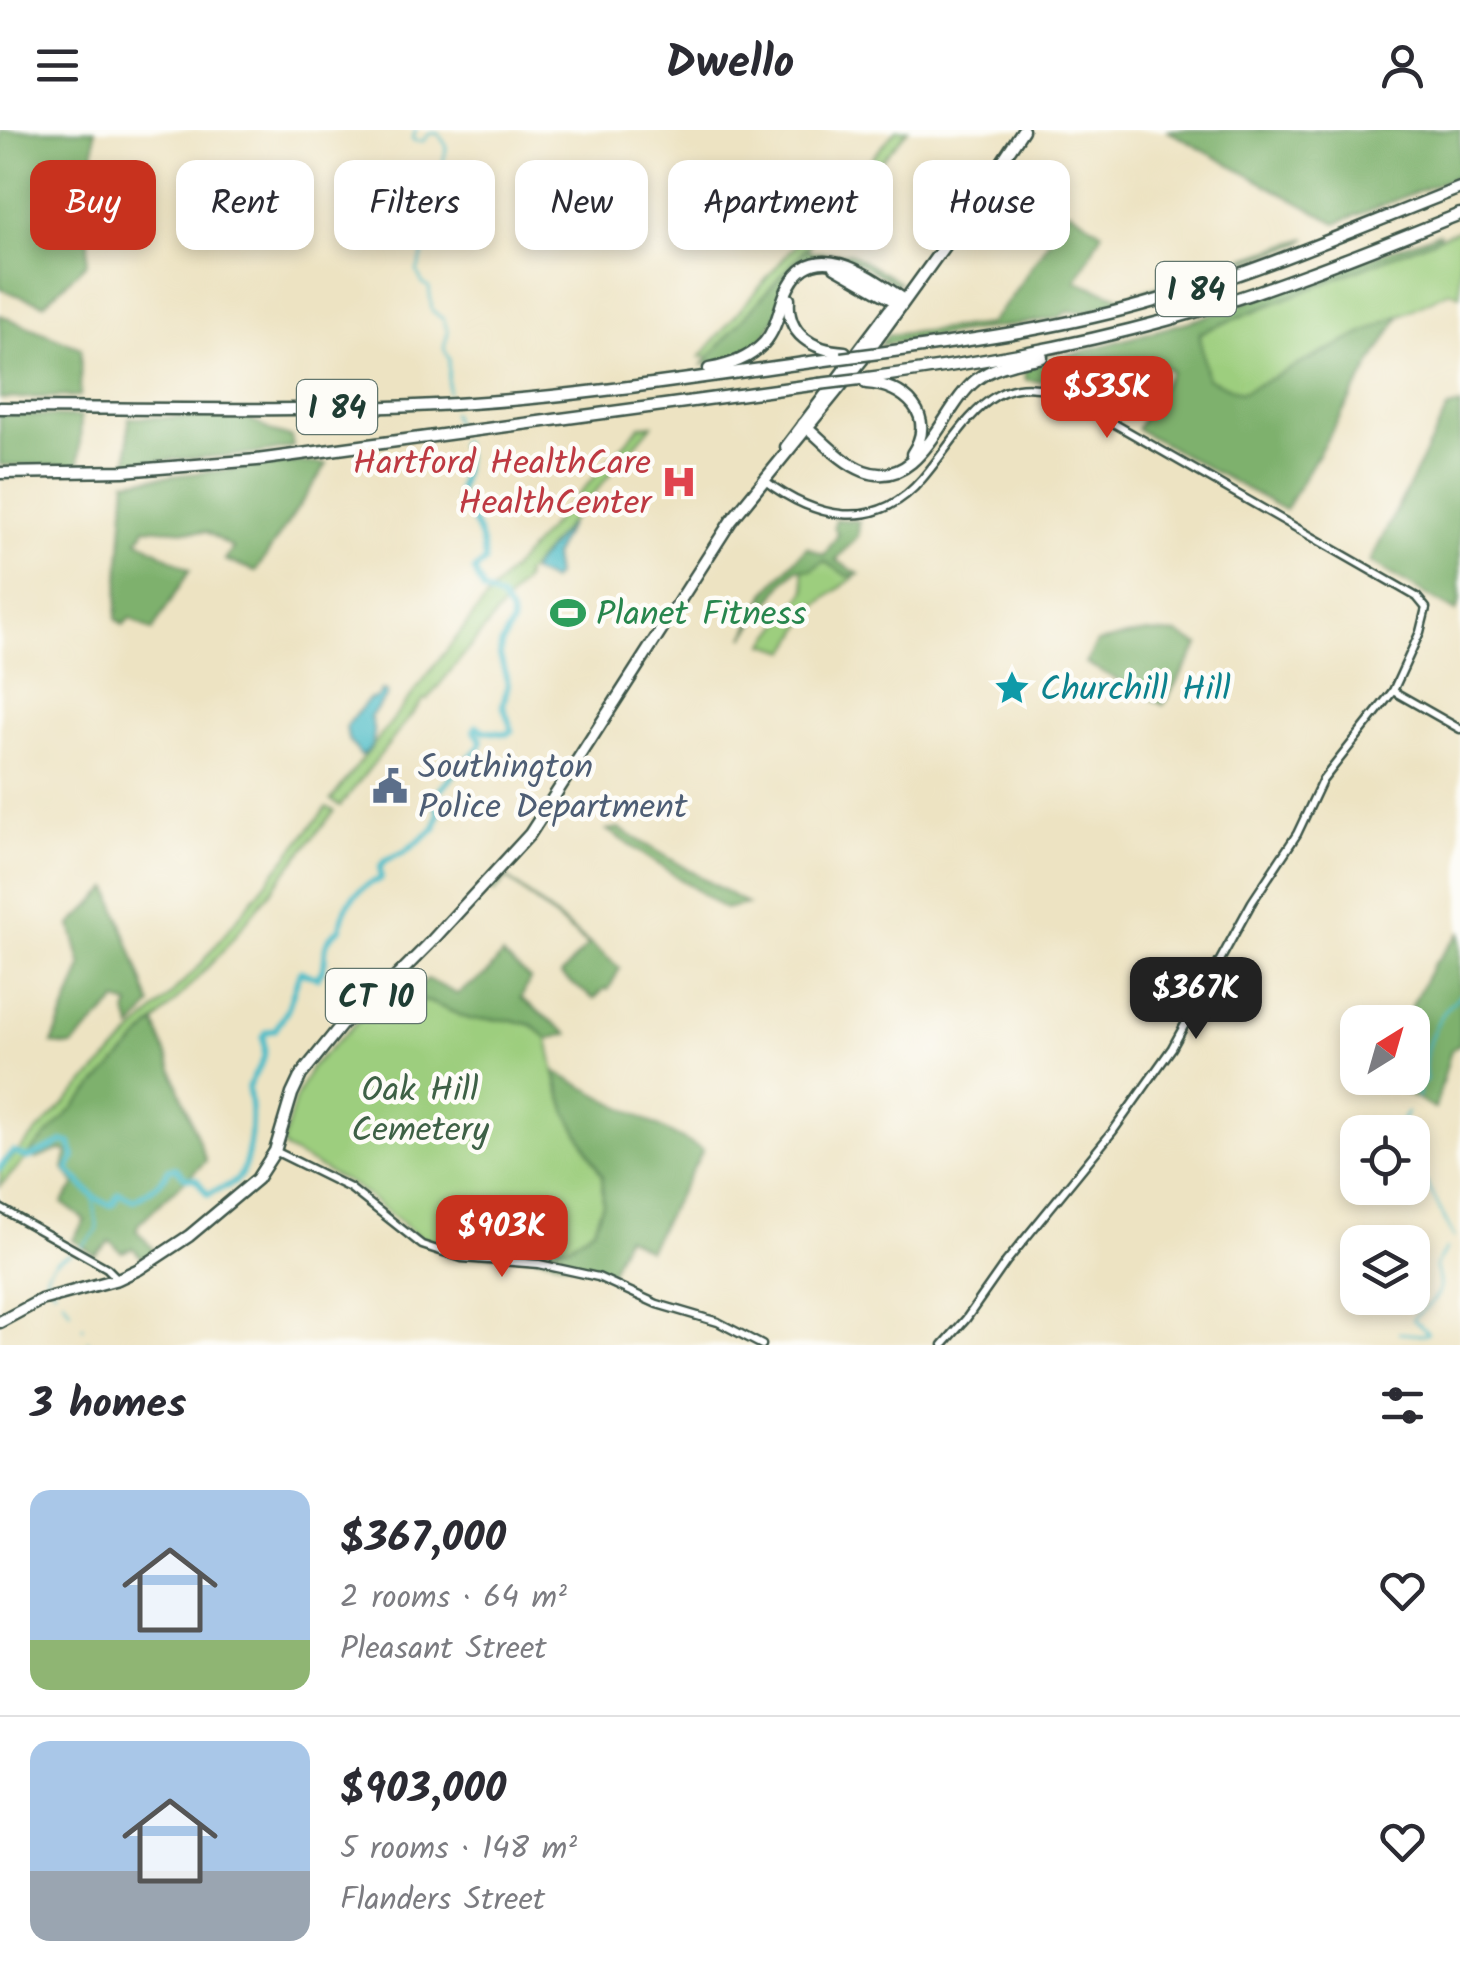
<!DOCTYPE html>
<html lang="en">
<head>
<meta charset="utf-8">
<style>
  :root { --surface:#fff; --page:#f2f2f3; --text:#2b2b33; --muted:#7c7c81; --line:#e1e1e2; --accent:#c8321e }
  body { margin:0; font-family:Kalam,sans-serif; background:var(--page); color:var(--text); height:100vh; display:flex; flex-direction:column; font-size:38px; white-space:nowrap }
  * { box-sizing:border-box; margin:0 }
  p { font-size:32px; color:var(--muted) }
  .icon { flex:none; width:55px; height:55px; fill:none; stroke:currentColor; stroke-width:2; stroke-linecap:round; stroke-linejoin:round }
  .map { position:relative; height:1215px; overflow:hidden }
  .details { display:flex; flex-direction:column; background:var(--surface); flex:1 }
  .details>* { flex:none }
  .hud { position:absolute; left:30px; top:30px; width:1400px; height:90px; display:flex; gap:20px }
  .needle { width:65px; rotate:37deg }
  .controls { position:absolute; left:1340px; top:875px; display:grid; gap:20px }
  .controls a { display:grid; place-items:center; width:90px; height:90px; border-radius:20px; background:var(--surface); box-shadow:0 5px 15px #0003; font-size:50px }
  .price { position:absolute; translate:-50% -85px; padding:0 22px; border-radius:20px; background:var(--accent); color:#fff; font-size:32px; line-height:65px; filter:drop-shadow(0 2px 5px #0008) }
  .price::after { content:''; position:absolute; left:50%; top:60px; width:30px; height:22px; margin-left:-15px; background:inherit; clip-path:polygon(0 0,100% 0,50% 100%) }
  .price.selected { background:#222; color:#fff }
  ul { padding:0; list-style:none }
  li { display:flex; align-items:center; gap:30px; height:250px; padding:0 30px }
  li+li { border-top:2px solid var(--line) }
  li span { display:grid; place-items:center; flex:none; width:280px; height:200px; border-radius:20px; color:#555 }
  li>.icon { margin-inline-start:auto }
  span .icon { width:120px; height:120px; fill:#fffc; stroke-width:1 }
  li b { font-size:42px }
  h2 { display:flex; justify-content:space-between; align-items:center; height:120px; padding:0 30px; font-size:42px }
  .tag { padding:0 35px; border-radius:20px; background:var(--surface); box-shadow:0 5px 15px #0003; font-size:35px; line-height:90px }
  .tag.selected { background:var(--accent); color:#fff }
  header { display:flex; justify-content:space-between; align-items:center; height:130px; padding:0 30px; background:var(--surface); font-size:45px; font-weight:700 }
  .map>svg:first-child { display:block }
  .green { fill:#9dce7e; stroke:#5e8659; stroke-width:2.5 }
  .forest { fill:#7eb16d; stroke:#4e7750; stroke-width:2.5 }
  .water { fill:#4fbdc7; stroke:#377d7e; stroke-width:2.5 }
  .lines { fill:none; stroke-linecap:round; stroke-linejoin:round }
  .stream { stroke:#4fbdc7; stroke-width:2.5 }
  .river { stroke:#4fbdc7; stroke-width:6 }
  .secondary-casing { stroke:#3e5649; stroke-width:11 }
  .highway-casing { stroke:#3e5649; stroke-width:15 }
  .secondary { stroke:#fff; stroke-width:6 }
  .highway { stroke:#fff; stroke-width:10 }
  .highway-bridge-casing { stroke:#3e5649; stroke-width:15; stroke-linecap:butt }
  .highway-bridge { stroke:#fff; stroke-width:10 }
  .labels { text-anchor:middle; stroke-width:9; stroke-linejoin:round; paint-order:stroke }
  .shield { fill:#fdfcf7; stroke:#62766e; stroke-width:2.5 }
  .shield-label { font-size:32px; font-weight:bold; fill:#1f3d34 }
  .health-label { font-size:35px; fill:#be3a42; stroke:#fdfcf7; text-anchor:end }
  .leisure-label { font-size:35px; fill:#27864d; stroke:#fdfcf7; text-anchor:start }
  .culture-label { font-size:35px; fill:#0d838f; stroke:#fdfcf7; text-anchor:start }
  .service-label { font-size:35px; fill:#4e5e75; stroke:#fdfcf7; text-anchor:start }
  .park-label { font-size:35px; fill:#3e6146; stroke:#fdfcf7 }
</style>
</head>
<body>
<header><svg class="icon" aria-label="menu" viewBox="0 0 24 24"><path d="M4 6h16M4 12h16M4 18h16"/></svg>Dwello<svg class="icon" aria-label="person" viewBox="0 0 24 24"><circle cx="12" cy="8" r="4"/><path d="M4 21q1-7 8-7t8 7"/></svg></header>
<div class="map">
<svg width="1460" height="1215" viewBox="0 0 1460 1215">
  <rect width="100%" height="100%" fill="#fdfcf7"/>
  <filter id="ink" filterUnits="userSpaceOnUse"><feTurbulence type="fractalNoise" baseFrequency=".01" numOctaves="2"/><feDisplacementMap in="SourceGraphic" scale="20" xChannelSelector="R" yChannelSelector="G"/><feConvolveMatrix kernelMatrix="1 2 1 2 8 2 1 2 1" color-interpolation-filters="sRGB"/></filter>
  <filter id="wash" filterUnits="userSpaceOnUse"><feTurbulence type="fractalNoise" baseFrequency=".0048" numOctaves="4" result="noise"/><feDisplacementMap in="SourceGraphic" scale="40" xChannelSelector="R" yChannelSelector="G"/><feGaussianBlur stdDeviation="2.25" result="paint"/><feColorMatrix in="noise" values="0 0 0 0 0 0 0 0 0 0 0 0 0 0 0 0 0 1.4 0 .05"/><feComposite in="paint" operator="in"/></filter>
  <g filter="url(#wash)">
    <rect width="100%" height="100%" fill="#ede3c2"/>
    <!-- green -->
    <g class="green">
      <path d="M 896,0 L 908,0 L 850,67 L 842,63 Z"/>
      <path d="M 835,68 L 845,74 L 713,226 L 700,227 Z"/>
      <path d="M 1460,99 L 1460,165 L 1450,161 L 1241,263 L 1207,248 L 1199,203 Z"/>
      <path d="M 652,295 L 524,446 L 526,448 L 427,570 L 424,569 L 340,676 L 331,670 L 490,464 L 640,296 Z"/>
      <path d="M 824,431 L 848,446 L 856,446 L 813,478 L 788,521 L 765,514 L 806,460 L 802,438 L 811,440 Z"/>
      <path d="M 327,677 L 334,681 L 223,821 L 0,1056 L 0,1040 L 200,835 Z"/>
      <path d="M 383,867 L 429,872 L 469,889 L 512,890 L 532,895 L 548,909 L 558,958 L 567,982 L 602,1046 L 603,1073 L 594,1098 L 568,1116 L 544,1112 L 527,1094 L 489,1077 L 458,1078 L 434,1114 L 419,1107 L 356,1057 L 285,1019 L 283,1013 L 295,970 L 311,937 Z"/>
    </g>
    <!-- forest -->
    <g class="forest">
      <path d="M 0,0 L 95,0 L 87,133 L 44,174 L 0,159 Z"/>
      <path d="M 1166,0 L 1460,0 L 1460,45 L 1336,93 Z"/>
      <path d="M 1069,80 L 1102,102 L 1076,151 L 1122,168 L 1307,108 L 1300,114 L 1086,182 L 1069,181 L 1058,188 L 880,215 L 888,205 L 989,194 L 1012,166 Z"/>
      <path d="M 1439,103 L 1440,107 L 1199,203 L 1207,248 L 1241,263 L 1400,185 L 1285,380 L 1137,299 L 1171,241 L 1155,232 L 1146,244 L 1135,243 L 1093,272 L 1058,254 L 1026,250 L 1024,238 L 1198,189 Z"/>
      <path d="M 806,118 L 811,122 L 849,123 L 900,152 L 895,154 C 840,121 816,104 783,171 C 777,184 770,202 760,212 C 746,227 721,231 702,235 Z"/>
      <path d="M 0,185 L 81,218 L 80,266 L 0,269 Z"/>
      <path d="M 1460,275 L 1460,469 L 1456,482 L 1370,432 L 1448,278 Z"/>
      <path d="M 0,284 L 81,287 L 79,335 L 0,335 Z"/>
      <path d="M 244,286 L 273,302 L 291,307 L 293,317 L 255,324 L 128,333 L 129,288 Z"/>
      <path d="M 296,332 L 327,334 L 256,441 L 225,430 L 233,418 L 207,402 L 145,398 L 138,410 L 190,440 L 152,501 L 130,488 L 123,495 L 116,489 L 126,351 Z"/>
      <path d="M 836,389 L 859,391 L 858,406 L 836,430 L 859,444 L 848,446 L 824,431 L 811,440 L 797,439 L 785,451 L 744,508 L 766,462 L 807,417 L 824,425 L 838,405 L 834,397 Z"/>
      <path d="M 1147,502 L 1177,504 L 1199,515 L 1163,575 L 1086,533 L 1097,512 Z"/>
      <path d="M 618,698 L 747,774 L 725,779 L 607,700 Z"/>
      <path d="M 505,746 L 620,838 L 608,860 L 605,858 L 594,869 L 561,845 L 588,815 L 507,748 L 494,762 L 490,759 Z"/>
      <path d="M 109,758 L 151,875 L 132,899 L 127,883 L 130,875 L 117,871 L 72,916 L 52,914 L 82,837 L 71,795 Z"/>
      <path d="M 1460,803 L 1460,914 L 1451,920 L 1435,979 L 1377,948 L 1412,948 L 1412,892 L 1403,892 L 1433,835 Z"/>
      <path d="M 502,825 L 530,849 L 521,868 L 568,904 L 548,909 L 532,895 L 512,890 L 469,889 L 429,872 L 383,867 L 394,852 L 410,864 L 427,849 L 457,864 L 487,844 Z"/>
      <path d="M 155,893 L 206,1031 L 139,1093 L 136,1100 L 155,1121 L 143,1129 L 133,1118 L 122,1122 L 110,1111 L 95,1125 L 73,1110 L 85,1090 L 62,1073 L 75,1055 L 64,1039 L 68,1021 L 58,1020 L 36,1029 L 29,1024 Z"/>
      <path d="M 555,942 L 703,1020 L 648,1120 L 626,1106 L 610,1143 L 518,1122 L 485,1125 L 462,1121 L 437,1112 L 458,1078 L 489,1077 L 527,1094 L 544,1112 L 568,1116 L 594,1098 L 603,1073 L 602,1046 L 567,983 Z"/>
    </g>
    <!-- water -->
    <g class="water">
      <path d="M 569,395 L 553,426 L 556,446 L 550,451 L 532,442 L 532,438 Z"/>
      <path d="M 381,561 L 387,562 L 387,566 L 370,587 C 375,600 377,618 361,626 L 348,609 L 346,596 L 368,570 L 378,567 Z"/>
    </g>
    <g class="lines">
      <!-- stream -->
      <g class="stream">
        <path d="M 416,0 L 412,8 L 415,11 L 423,11 L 430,3 L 439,4 L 447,17 L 440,43 L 416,81 L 419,90 L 431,92 L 435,100 L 434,104 L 422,104 L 419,110 L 423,124 L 417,142 L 423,154 L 429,157 L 432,181 L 443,189 L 448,202 L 444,218 L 449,229 L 448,262"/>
        <path d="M 452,283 L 455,293"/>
        <path d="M 1417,968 L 1419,957 L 1426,950 C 1420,921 1437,884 1460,865"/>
        <path d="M 1384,1002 L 1386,999 L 1396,998 L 1407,983"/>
        <path d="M 1412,1038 L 1427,1054 L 1454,1107"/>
        <path d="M 81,1118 L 98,1100 L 92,1063"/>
        <path d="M 54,1160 L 46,1147 C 50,1133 57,1129 70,1124"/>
        <path d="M 63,1170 L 71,1181"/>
        <path d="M 83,1197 L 83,1198"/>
        <path d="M 1399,1203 L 1423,1205 L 1428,1203 L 1413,1189 C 1434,1169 1447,1167 1435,1136 L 1446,1119"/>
        <path d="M 88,1211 L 89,1215"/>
      </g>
      <!-- river -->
      <path class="river" d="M 0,1038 L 13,1022 L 28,1028 L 63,1012 L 70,1013 L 74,1027 L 68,1040 C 81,1053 94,1072 112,1075 L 119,1063 L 134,1070 C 148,1062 163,1053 169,1039 L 176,1038 L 186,1048 L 196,1049 L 208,1065 C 216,1058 228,1058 236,1051 C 252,1034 254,980 248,958 C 257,935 269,935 263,907 L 266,902 L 275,900 L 287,881 L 300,841 L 317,848 C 334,828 314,815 340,799 C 343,774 358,756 381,749 L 380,737 L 385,730 L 403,723 L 435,699 L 439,683 L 434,671 L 437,663 L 480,616 L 481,610 L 474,600 L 477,596 L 484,601 L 507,604 L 512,600 L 503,575 L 508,554 L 500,526 L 501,515 L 512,494 L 511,484 L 501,469 L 484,461 L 474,440 L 485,432 C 484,408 473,388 458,369 C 460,346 469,336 461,313"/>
    </g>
  </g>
  <g filter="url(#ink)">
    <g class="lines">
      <defs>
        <g id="secondary">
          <path d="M 764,350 C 814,388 875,404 922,349 C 966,298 992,228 1073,270 L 1417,467 L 1426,478 L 1420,502 L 1393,561 L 1322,651 L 1297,704 L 1252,772 L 1172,918 L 1113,1001 L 1006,1132 L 966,1189 L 943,1215"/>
          <path d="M 1393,561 L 1460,599"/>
          <path d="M 275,1021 L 350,1058 L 422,1115 L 462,1128 L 539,1134 L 598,1147 L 657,1174 L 718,1192 L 762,1215"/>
          <path d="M 0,1078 L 107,1138 L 117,1148"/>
        </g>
        <g id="highway">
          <path d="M 835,137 L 900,174"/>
          <path d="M 789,169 C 786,205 813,220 845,222"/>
          <path d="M 879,223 C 973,210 1067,197 1158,170 C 1261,141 1360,97 1460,58"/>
          <path d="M 709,239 C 730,235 749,229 764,213 C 779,196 779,174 789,156 C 816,105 872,148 903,169"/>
          <path d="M 860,249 C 964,235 1066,218 1167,190 C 1267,162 1363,123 1460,84"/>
          <path d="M 866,253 C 905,255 938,286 912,324"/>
          <path d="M 0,278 C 157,278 315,283 471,273 C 595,265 718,244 841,228"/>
          <path d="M 803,294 C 822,309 840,332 864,341 C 921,362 942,277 976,250 C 995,235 1020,232 1042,227"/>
          <path d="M 786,317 L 891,178 L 899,174"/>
          <path d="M 0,343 L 123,341 L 257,330 L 819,254"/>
          <path d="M 0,1192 L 41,1170 L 118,1149 L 139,1139 L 189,1106 L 257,1049 L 275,1021 L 292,964 L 301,945 L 343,893 L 380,863 L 428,815 L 530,704 L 731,391 L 862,230 L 968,83 L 1023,0"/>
        </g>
      </defs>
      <!-- secondary casing -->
      <use href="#secondary" class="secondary-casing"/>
      <!-- highway casing -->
      <use href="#highway" class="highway-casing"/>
      <!-- secondary -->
      <use href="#secondary" class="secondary"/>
      <!-- highway -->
      <use href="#highway" class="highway"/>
      <defs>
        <g id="highway-bridge">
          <path d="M 841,228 L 879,223"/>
          <path d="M 819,254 L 860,249"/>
        </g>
      </defs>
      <!-- highway-bridge casing -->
      <use href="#highway-bridge" class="highway-bridge-casing"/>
      <!-- highway-bridge -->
      <use href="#highway-bridge" class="highway-bridge"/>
    </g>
  </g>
  <!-- icons -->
  <defs>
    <symbol id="hospital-bare" viewBox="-9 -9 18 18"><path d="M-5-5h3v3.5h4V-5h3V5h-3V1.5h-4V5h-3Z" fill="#e0444e" stroke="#fdfcf7" stroke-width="2.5" paint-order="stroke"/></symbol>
    <symbol id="stadium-bare" viewBox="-9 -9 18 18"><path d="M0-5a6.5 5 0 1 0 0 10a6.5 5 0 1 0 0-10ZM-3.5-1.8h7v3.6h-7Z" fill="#2e9e5b" stroke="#fdfcf7" stroke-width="2.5" paint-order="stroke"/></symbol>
    <symbol id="sight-bare" viewBox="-9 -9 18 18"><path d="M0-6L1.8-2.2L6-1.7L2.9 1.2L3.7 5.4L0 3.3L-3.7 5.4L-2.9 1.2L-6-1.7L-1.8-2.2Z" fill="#0f9aa8" stroke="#fdfcf7" stroke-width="2.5" paint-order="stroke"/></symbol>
    <symbol id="civic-bare" viewBox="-9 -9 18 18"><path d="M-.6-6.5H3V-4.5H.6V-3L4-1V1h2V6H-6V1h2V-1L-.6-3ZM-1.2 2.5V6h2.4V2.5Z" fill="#5c6f8a" stroke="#fdfcf7" stroke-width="2.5" paint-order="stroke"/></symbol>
  </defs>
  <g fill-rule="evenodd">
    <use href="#hospital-bare" x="654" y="327" width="50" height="50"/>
    <use href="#stadium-bare" x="543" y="458" width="50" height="50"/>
    <use href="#sight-bare" x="987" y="533" width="50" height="50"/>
    <use href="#civic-bare" x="365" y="631" width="50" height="50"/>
  </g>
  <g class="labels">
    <!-- shield labels -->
    <g class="shield">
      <rect x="1156" y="132" width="80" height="54" rx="8"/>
      <rect x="297" y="250" width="80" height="54" rx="8"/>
      <rect x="326" y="839" width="100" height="54" rx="8"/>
    </g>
    <g class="shield-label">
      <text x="1196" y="170">I 84</text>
      <text x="337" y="288">I 84</text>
      <text x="376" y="877">CT 10</text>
    </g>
    <!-- health labels -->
    <g class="health-label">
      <text x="651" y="344">Hartford HealthCare<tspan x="651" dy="40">HealthCenter</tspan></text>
    </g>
    <!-- leisure labels -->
    <g class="leisure-label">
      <text x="596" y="495">Planet Fitness</text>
    </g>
    <!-- culture labels -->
    <g class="culture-label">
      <text x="1040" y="570">Churchill Hill</text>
    </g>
    <!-- service labels -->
    <g class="service-label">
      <text x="418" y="648">Southington<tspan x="418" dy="40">Police Department</tspan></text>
    </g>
    <!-- park labels -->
    <g class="park-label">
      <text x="420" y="971">Oak Hill<tspan x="420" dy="40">Cemetery</tspan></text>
    </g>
  </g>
</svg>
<div class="controls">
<a><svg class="needle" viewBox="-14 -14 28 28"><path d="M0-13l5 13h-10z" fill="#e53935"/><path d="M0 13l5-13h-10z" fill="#7c7c81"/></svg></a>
<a><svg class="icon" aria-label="locate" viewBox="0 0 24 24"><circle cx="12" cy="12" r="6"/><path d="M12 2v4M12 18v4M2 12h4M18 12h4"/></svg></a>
<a><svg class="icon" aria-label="layers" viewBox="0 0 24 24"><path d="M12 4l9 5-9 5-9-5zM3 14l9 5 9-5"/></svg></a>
</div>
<b class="price" style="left:1107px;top:311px">$535K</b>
<b class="price selected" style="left:1196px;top:912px">$367K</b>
<b class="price" style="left:502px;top:1150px">$903K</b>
<div class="hud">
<a class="tag selected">Buy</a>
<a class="tag">Rent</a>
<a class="tag">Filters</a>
<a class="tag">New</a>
<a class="tag">Apartment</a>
<a class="tag">House</a>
</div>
</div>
<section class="details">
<h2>3 homes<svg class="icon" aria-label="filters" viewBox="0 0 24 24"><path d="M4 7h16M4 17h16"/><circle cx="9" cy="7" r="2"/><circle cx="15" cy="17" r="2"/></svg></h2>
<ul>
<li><span style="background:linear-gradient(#a9c7e8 75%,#8fb573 0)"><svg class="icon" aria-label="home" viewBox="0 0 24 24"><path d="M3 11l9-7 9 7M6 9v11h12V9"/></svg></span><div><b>$367,000</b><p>2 rooms · 64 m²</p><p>Pleasant Street</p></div><svg class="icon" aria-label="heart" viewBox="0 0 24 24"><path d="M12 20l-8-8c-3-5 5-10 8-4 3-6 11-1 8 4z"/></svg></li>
<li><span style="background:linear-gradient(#a9c7e8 65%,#9aa5b1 0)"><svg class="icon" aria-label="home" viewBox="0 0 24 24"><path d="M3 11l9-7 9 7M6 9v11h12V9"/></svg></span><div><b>$903,000</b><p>5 rooms · 148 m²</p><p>Flanders Street</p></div><svg class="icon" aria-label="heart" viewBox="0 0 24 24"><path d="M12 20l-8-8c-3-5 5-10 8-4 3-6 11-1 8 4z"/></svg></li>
</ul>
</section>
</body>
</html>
